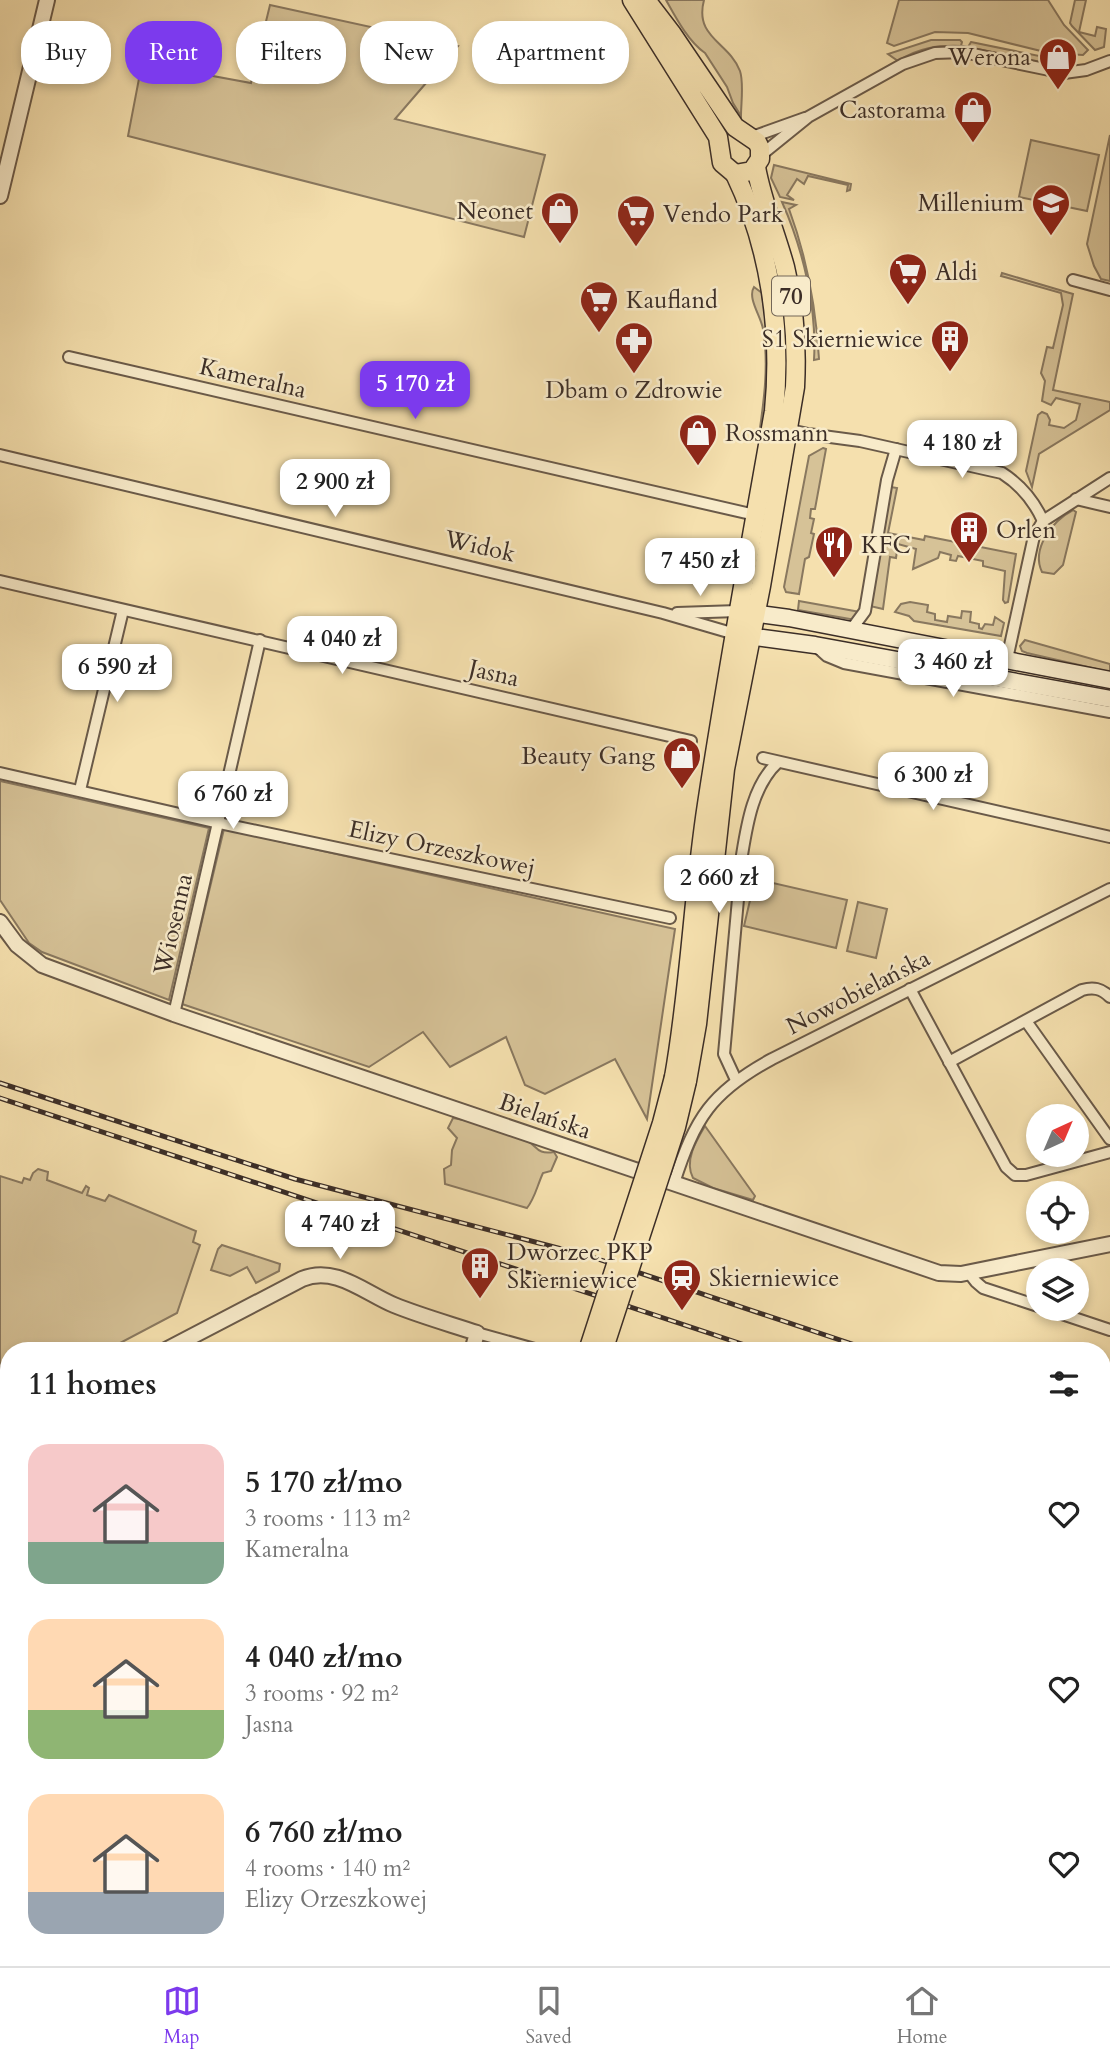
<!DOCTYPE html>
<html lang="en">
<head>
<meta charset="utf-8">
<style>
  :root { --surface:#fff; --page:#f2f2f2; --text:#222; --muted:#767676; --line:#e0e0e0; --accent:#7c3aed }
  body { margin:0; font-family:Cardo,serif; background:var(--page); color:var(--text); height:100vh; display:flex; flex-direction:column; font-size:26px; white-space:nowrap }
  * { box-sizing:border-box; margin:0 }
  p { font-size:23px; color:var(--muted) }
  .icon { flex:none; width:38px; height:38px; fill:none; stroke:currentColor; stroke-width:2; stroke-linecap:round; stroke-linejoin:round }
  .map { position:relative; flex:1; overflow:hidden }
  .sheet { position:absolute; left:0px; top:1342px; width:1111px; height:625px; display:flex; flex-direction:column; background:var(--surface); border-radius:28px 28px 0 0; box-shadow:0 4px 10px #0003 }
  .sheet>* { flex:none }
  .banner { position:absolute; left:21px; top:21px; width:700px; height:63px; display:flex; gap:14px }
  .needle { width:46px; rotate:44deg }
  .tools { position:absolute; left:1026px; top:1104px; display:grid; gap:14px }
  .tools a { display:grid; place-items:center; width:63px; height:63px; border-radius:50%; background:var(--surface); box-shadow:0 4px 10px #0003; font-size:35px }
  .price { position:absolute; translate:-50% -60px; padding:0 16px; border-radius:14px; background:#fff; color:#222; font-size:23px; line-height:46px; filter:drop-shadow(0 2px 4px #0008) }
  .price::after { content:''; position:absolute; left:50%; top:42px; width:21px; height:16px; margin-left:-10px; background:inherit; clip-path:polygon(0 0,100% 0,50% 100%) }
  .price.current { background:var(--accent); color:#fff }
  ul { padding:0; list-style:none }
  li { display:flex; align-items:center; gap:21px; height:175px; padding:0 28px }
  li span { display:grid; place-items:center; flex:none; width:196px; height:140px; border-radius:21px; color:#555 }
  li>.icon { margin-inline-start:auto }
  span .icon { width:84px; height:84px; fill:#fffc; stroke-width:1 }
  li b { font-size:30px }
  h2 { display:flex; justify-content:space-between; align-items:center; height:84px; padding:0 28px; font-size:30px }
  .tag { padding:0 24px; border-radius:28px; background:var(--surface); box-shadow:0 4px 10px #0003; font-size:24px; line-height:63px }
  .tag.current { background:var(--accent); color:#fff }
  .dock { display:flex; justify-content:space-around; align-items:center; height:98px; border-top:2px solid var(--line); background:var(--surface); font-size:19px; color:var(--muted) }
  .dock a { display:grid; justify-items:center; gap:4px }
  .dock .current { color:var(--accent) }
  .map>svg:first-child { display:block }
  .green { fill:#d6c297; stroke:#89785f; stroke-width:2 }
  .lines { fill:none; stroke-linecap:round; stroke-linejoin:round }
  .minor-casing { stroke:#6a5a49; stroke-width:14 }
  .tertiary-casing { stroke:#6a5a49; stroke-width:18 }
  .secondary-casing { stroke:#3c2e27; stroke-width:19 }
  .primary-casing { stroke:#3c2e27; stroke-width:21 }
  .minor { stroke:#f8ebca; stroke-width:10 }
  .tertiary { stroke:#f8ebca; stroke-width:14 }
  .secondary { stroke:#f8ebca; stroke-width:16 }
  .primary { stroke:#f5e0ae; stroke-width:18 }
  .rail-casing { stroke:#3c2e27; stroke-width:5 }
  .rail { stroke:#f8ebca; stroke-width:2.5; stroke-dasharray:8; stroke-linecap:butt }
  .primary-bridge-casing { stroke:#3c2e27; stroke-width:21; stroke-linecap:butt }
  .primary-bridge { stroke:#f5e0ae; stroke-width:18 }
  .labels { text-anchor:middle; stroke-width:5; stroke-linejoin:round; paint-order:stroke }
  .shield { fill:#f8ebca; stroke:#746758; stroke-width:2 }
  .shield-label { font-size:23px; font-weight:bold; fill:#3c2e27 }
  .poi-label { font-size:24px; fill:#3c2e27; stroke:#f8ebca; text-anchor:start }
  .street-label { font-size:24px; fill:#3c2e27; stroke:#f8ebca }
</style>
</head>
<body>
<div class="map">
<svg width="1110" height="1966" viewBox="0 0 1110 1966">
  <rect width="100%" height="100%" fill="#f5e0ae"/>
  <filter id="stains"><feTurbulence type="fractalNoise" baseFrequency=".00286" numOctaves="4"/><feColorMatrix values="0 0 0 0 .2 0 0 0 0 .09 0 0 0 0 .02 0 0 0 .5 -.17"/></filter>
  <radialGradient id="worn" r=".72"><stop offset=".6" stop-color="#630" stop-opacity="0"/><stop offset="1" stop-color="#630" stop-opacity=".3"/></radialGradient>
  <!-- green -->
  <g class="green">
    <path d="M 666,0 L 704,0 C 694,38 729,42 740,71 C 744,83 741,103 741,116 L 733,103 L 727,87 L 705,53 C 688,41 676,18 666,0 Z"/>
    <path d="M 899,0 L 1048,0 L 1064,25 L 1088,50 L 1083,55 L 1049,53 L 968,33 L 935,32 L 894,46 L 887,43 Z"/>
    <path d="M 1075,0 L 1086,0 L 1079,32 L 1095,36 L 1097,27 L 1106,29 L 1104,47 L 1095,50 L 1072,26 L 1070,23 Z"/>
    <path d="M 270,5 L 458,46 L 395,119 L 545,155 L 524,237 L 128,136 L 142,63 L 251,83 Z"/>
    <path d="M 931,40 L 960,40 L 962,42 L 961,46 C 938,45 918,48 898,61 L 888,54 Z"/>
    <path d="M 971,42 L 1059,60 L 1061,67 L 968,47 Z"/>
    <path d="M 1110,135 L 1110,281 L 1101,279 L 1094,266 L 1087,244 Z"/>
    <path d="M 1031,140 L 1099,155 L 1087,211 L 1019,197 Z"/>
    <path d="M 774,165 L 851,184 L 850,190 L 847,191 L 848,185 L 808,176 L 804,184 L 797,179 L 787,195 L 794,200 L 780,197 L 771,178 Z"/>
    <path d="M 782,202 L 796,205 L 789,209 C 807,258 816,307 819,359 L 814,360 C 817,308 803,249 782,202 Z"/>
    <path d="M 1002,273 L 1073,294 L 1053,390 L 1110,402 L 1110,410 L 1039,454 L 1032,487 L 1026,471 L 1038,415 L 1042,412 L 1047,414 L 1050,420 L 1049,425 L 1064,428 L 1076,420 L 1080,404 L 1056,398 L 1051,405 L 1042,401 L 1045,381 L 1041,373 L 1047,347 L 1053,348 L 1063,305 L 1061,293 L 1001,276 Z"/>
    <path d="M 754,287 L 762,293 L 771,363 L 763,432 L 759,435 C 764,401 769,364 763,329 C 761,316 747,298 754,287 Z"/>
    <path d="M 823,448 L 826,449 L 815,509 L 811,509 L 810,518 L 814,519 L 811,533 L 814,534 L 809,557 L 805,559 L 799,594 L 786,592 L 784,587 L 809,456 Z"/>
    <path d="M 891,487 L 897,488 L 888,533 L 924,540 L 925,536 L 1016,554 L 1008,602 L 1005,603 L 1003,600 L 1005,571 L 983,566 L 983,561 L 958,556 L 956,561 L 950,560 L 951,555 L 940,552 L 938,558 L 913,569 L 916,549 L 898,544 L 896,558 L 890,557 L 883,609 L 870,606 Z"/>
    <path d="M 1073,510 L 1076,512 L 1063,565 L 1054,574 L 1042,572 C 1031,549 1052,521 1073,510 Z"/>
    <path d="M 799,601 L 860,612 L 855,619 L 850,619 L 798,610 Z"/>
    <path d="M 910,602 L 928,605 L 927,612 L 935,614 L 935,620 L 947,622 L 948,616 L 961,618 L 962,611 L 971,612 L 970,622 L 979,624 L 979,628 L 982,629 L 985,624 L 993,625 L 995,617 L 1004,623 L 1001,636 L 914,621 L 909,616 L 895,612 L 901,604 Z"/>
    <path d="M 1025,640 L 1110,664 L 1110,672 L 1027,653 L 1022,651 L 1020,646 Z"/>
    <path d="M 0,781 L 209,828 L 169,1000 L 42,952 L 29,943 L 0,900 Z"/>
    <path d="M 224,829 L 675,929 L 647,1119 L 615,1059 L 545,1094 L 525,1085 L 506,1037 L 450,1067 L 423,1032 L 369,1067 L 182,1004 Z"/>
    <path d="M 755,879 L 847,900 L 836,948 L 744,926 Z"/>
    <path d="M 858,902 L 887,909 L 876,958 L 847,951 Z"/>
    <path d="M 453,1118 C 478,1122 501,1130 525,1140 C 538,1145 535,1155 554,1152 L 557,1157 L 551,1171 L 543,1173 C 537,1186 535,1198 527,1208 L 445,1184 L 444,1169 L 451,1165 L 452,1150 L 457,1138 L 448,1128 Z"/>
    <path d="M 705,1126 L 755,1196 L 753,1200 L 713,1188 L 693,1178 C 684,1161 696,1141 705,1126 Z"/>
    <path d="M 38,1169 L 48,1172 L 47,1180 L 82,1193 L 86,1186 L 89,1188 L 87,1195 L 105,1201 L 109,1195 L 196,1231 L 193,1242 L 200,1245 L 177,1313 L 105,1351 L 9,1351 L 9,1401 L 0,1406 L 0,1176 L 22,1183 L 24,1178 L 30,1180 L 33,1173 Z"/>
    <path d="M 222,1245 L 280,1264 L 279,1271 L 256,1283 L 247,1267 L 230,1276 L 211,1270 L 218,1249 Z"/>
  </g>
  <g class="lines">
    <defs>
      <g id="minor">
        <path d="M 752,137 L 805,118"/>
        <path d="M 761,155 L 808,117 L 903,64 L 935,53 L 963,52 L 1064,73 L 1086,70 L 1110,61"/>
        <path d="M 1073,280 L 1110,290"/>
        <path d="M 69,357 L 755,515"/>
        <path d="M 785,424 L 790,430 L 808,434 L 860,441 L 1002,473 C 1021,485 1034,501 1043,521"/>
        <path d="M 0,455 L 663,613 L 735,634"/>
        <path d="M 1076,499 L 1110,507"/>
        <path d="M 0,581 L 691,741"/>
        <path d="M 677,613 L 738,611"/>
        <path d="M 851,630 L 865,611 L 887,480 L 896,449"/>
        <path d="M 817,647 L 827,656 L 844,663 L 1110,712"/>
        <path d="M 1007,659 L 1034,536 L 1043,521 L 1110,478"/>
        <path d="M 763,758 L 1110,837"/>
        <path d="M 0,773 L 219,823 L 670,918"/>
        <path d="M 80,790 L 123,610"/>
        <path d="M 910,989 L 1006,1167 L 1015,1175 L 1026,1175 L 1110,1152"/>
        <path d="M 174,1014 L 260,640"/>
        <path d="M 1026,1021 L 1110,1139"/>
        <path d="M 949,1062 L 1082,990 C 1093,987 1101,988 1110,997"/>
        <path d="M 736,1080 L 724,1054 L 742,855 C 747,824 753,785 778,762"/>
        <path d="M 674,1183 C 695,1118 711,1092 772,1059 L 1110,889"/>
        <path d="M 969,1273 L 976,1282 L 983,1288 L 1038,1306"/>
        <path d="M 1047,1309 L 1110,1330"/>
        <path d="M 477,1333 L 542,1351"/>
        <path d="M 0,1910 L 9,1918"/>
        <path d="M 54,1958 L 63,1966"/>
      </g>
      <g id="tertiary">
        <path d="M 0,196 L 47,0"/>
        <path d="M 0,922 L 17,945 L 42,965 L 174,1014 L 939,1273 L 961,1274 L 1110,1244"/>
        <path d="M 164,1351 L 302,1279 C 335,1265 365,1293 394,1305 C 421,1316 450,1324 477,1333 L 472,1351"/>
        <path d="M 0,1438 L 9,1434"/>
        <path d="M 0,1698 L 9,1694"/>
        <path d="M 1102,1709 L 1110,1711"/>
        <path d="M 0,1727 L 9,1730"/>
      </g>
      <g id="secondary">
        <path d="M 744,612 L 789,618 L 1110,680"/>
        <path d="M 740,635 L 815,645 L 1110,699"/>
        <path d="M 705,1958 L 727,1966"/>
      </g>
      <g id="primary">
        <path d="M 632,0 L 718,137 L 722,163 L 735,174 L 752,171 L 760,159 L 760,148 L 757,142 L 735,127 L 672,34 L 646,0"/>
        <path d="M 674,1077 C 690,987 693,895 707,804 C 727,672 751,542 774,411 C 782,331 770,247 735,174"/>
        <path d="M 687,1081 L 697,1024 L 725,769 L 761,586 L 795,387 C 797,347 795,307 785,267 C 776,234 762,201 756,167"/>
        <path d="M 498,1966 L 500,1958"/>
        <path d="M 517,1966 L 518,1958"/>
      </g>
    </defs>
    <!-- minor casing -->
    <use href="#minor" class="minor-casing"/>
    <!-- tertiary casing -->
    <use href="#tertiary" class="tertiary-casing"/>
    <!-- secondary casing -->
    <use href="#secondary" class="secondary-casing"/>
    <!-- primary casing -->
    <use href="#primary" class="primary-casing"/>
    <!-- minor -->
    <use href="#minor" class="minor"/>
    <!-- tertiary -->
    <use href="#tertiary" class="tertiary"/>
    <!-- secondary -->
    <use href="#secondary" class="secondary"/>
    <!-- primary -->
    <use href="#primary" class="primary"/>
    <defs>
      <g id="rail">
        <path d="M 0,1083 L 295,1179 L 592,1257 L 873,1351"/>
        <path d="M 0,1098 L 763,1351"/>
        <path d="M 1102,1443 L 1110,1446"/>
        <path d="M 1102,1501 L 1110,1504"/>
        <path d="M 1102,1514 L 1110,1517"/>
      </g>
    </defs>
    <!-- rail casing -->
    <use href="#rail" class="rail-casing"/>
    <!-- rail -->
    <use href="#rail" class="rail"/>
    <defs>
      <g id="primary-bridge">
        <path d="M 588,1351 L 662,1123 L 674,1077"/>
        <path d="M 603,1351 L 676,1127 L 687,1081"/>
      </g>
    </defs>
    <!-- primary-bridge casing -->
    <use href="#primary-bridge" class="primary-bridge-casing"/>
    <!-- primary-bridge -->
    <use href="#primary-bridge" class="primary-bridge"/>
  </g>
  <!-- icons -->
  <defs>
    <symbol id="shop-pin" viewBox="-11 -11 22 30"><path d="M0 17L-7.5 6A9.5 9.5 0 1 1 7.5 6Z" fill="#8f2418" stroke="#f8ebca"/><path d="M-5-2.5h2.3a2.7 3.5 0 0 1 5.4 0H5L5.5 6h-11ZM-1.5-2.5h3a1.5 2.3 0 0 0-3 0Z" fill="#fff"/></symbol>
    <symbol id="school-pin" viewBox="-11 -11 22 30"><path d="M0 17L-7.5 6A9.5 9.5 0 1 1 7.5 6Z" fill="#8f2418" stroke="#f8ebca"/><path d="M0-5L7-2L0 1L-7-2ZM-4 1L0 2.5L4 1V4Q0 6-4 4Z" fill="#fff"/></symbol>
    <symbol id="supermarket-pin" viewBox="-11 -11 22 30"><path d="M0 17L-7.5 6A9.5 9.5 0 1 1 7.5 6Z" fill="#8f2418" stroke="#f8ebca"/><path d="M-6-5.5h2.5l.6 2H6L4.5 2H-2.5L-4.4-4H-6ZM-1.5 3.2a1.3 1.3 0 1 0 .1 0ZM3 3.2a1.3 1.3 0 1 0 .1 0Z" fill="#fff"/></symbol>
    <symbol id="building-pin" viewBox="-11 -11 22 30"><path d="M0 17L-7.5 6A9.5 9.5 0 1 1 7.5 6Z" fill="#8f2418" stroke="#f8ebca"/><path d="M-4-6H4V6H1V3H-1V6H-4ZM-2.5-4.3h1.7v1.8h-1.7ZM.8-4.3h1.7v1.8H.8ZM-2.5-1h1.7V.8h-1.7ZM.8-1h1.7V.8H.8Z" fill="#fff"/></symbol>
    <symbol id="pharmacy-pin" viewBox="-11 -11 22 30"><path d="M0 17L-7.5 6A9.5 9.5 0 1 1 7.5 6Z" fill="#8f2418" stroke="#f8ebca"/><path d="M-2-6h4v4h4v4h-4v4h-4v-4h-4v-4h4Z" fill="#fff"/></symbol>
    <symbol id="restaurant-pin" viewBox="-11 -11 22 30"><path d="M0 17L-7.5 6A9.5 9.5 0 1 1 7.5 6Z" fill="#8f2418" stroke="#f8ebca"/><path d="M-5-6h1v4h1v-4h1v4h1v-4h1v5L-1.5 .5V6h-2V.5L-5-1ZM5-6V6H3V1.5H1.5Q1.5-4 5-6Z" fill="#fff"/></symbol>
    <symbol id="station-pin" viewBox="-11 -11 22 30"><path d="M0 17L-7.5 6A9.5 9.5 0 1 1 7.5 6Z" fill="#8f2418" stroke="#f8ebca"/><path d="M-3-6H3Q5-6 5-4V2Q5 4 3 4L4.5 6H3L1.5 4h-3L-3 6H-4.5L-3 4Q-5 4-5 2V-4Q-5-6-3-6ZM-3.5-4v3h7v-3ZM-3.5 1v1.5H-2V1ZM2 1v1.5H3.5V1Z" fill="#fff"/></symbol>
  </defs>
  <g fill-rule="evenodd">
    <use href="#shop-pin" x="1036" y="35" width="44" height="60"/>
    <use href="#shop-pin" x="951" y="88" width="44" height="60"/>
    <use href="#school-pin" x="1029" y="181" width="44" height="60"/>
    <use href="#shop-pin" x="538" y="189" width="44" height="60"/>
    <use href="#supermarket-pin" x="614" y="192" width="44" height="60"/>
    <use href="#supermarket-pin" x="886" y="250" width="44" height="60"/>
    <use href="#supermarket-pin" x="577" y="278" width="44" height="60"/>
    <use href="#building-pin" x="928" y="317" width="44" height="60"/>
    <use href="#pharmacy-pin" x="612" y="319" width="44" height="60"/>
    <use href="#shop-pin" x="676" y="411" width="44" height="60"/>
    <use href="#building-pin" x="947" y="508" width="44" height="60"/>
    <use href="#restaurant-pin" x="812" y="523" width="44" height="60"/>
    <use href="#shop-pin" x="660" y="734" width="44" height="60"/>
    <use href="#building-pin" x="458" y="1244" width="44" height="60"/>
    <use href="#station-pin" x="660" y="1256" width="44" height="60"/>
  </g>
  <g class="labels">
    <!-- shield labels -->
    <rect class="shield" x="772" y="276.5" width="38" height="39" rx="5"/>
    <g class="shield-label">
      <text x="791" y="304">70</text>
    </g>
    <!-- poi labels -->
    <g class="poi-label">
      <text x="1031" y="65" text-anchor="end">Werona</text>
      <text x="946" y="118" text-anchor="end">Castorama</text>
      <text x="1024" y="211" text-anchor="end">Millenium</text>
      <text x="533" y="219" text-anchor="end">Neonet</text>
      <text x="663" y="222">Vendo Park</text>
      <text x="935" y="280">Aldi</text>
      <text x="626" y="308">Kaufland</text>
      <text x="923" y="347" text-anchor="end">S1 Skierniewice</text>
      <text x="634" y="398" text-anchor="middle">Dbam o Zdrowie</text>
      <text x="725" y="441">Rossmann</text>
      <text x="996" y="538">Orlen</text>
      <text x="861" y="553">KFC</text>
      <text x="655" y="764" text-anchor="end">Beauty Gang</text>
      <text x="507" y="1260">Dworzec PKP<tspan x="507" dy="28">Skierniewice</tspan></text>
      <text x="709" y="1286">Skierniewice</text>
    </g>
    <!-- street labels -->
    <g class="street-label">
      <text transform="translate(253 378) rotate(13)" y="8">Kameralna</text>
      <text transform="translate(480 546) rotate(13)" y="8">Widok</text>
      <text transform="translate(494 673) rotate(13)" y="8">Jasna</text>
      <text transform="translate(442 848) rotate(12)" y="8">Elizy Orzeszkowej</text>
      <text transform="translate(173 924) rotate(-77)" y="8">Wiosenna</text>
      <text transform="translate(858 992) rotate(-27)" y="8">Nowobielańska</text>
      <text transform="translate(545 1116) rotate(19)" y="8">Bielańska</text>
    </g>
  </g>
  <rect width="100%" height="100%" filter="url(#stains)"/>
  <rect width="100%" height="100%" fill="url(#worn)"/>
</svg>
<div class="tools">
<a><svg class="needle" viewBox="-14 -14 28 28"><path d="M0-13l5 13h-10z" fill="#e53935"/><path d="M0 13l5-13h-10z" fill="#767676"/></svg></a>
<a><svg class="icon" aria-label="locate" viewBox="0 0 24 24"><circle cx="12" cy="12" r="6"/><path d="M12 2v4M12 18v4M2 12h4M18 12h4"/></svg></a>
<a><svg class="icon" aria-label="layers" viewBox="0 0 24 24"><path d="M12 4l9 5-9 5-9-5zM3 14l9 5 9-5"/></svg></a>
</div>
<b class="price current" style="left:415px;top:421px">5 170 zł</b>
<b class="price" style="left:962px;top:480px">4 180 zł</b>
<b class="price" style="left:335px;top:519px">2 900 zł</b>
<b class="price" style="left:700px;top:598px">7 450 zł</b>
<b class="price" style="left:342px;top:676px">4 040 zł</b>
<b class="price" style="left:953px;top:699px">3 460 zł</b>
<b class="price" style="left:117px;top:704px">6 590 zł</b>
<b class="price" style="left:933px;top:812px">6 300 zł</b>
<b class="price" style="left:233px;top:831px">6 760 zł</b>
<b class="price" style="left:719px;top:915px">2 660 zł</b>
<b class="price" style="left:340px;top:1261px">4 740 zł</b>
<div class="banner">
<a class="tag">Buy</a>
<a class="tag current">Rent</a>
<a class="tag">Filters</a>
<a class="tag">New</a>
<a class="tag">Apartment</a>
</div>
<section class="sheet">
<h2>11 homes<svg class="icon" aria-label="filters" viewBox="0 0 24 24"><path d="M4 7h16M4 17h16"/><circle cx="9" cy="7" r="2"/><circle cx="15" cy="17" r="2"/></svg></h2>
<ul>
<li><span style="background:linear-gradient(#f6c9c9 70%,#7fa58c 0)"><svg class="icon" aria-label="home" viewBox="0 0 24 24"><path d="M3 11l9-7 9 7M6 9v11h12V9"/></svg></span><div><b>5 170 zł/mo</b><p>3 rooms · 113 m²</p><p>Kameralna</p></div><svg class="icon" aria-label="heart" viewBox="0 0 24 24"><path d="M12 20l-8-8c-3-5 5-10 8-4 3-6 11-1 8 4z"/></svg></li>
<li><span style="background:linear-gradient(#ffd9b3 65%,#8fb573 0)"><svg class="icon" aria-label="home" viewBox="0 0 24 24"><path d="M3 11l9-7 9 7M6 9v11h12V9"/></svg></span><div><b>4 040 zł/mo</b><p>3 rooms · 92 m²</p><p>Jasna</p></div><svg class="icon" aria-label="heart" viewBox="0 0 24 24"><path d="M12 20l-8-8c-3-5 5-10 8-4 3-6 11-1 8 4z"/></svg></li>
<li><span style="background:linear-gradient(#ffd9b3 70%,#9aa5b1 0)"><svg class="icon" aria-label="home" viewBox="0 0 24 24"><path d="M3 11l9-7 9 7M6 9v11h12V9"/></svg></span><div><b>6 760 zł/mo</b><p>4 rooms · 140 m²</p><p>Elizy Orzeszkowej</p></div><svg class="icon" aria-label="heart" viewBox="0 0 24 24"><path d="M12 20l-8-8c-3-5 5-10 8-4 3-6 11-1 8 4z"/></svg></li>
</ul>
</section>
</div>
<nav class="dock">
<a class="current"><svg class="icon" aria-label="map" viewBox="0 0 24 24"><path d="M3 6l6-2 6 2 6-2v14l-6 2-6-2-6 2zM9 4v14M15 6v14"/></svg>Map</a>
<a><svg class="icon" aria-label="saved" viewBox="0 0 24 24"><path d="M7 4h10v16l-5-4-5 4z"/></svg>Saved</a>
<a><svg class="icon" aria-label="home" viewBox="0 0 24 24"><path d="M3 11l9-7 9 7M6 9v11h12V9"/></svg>Home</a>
</nav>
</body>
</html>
